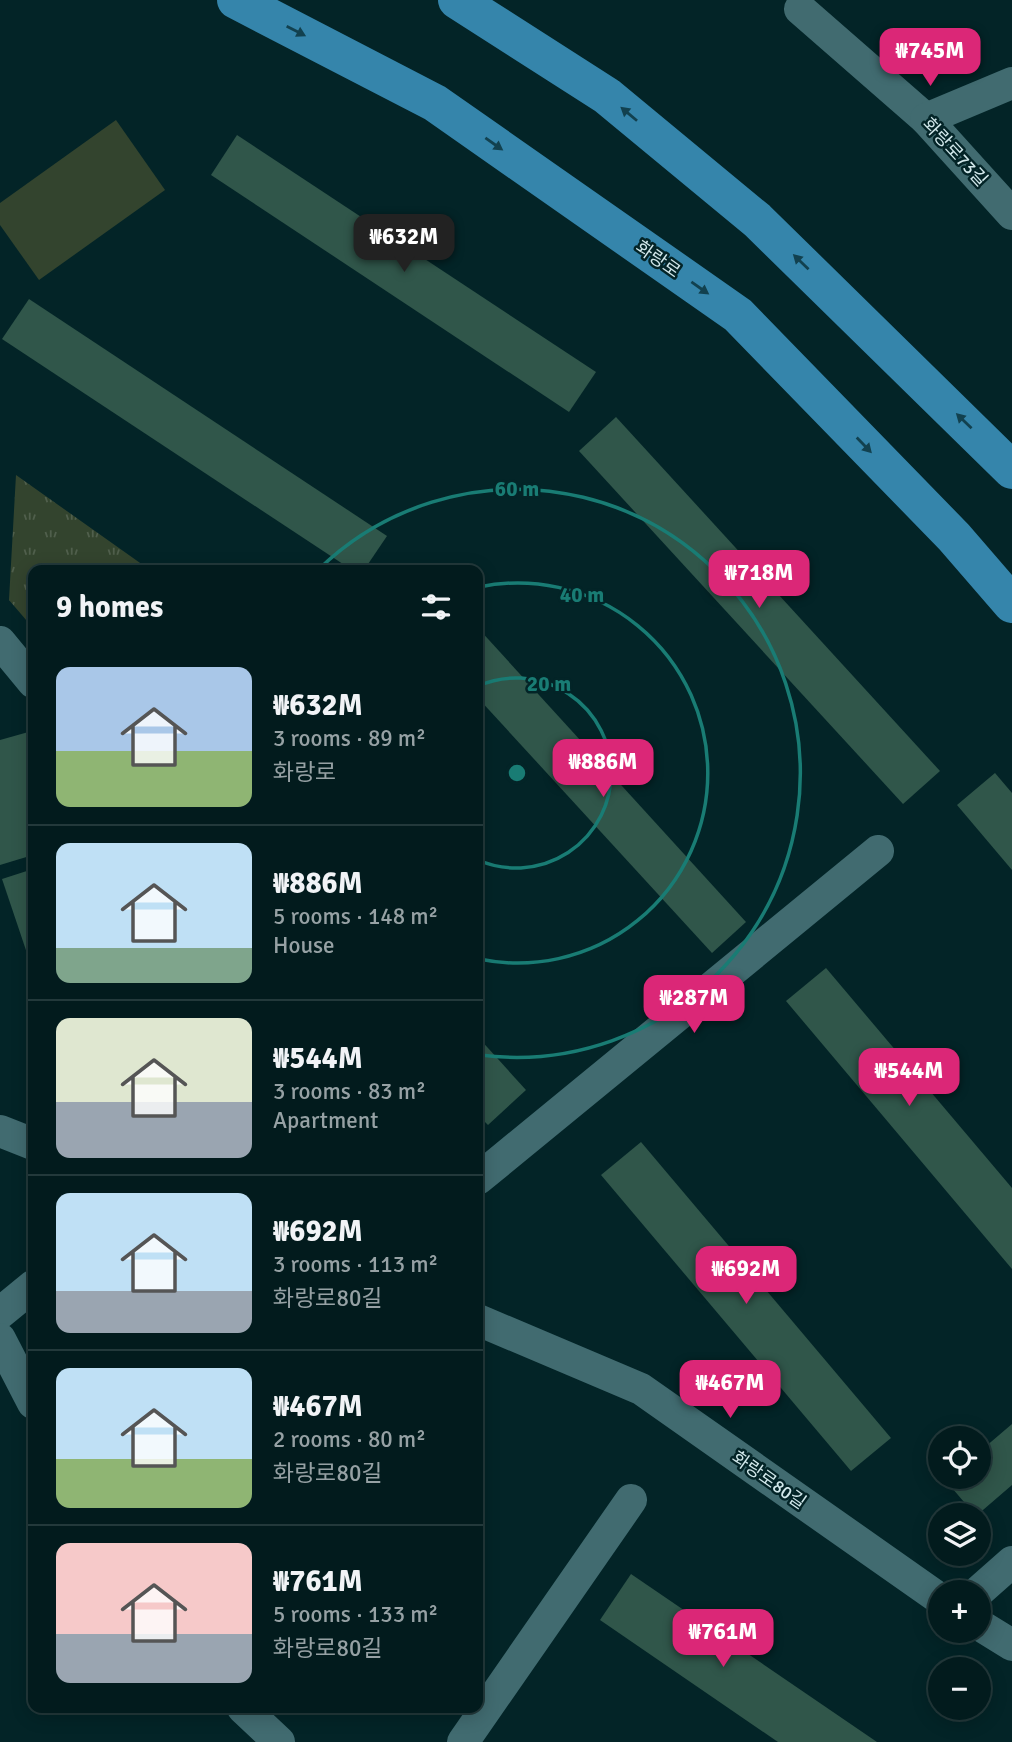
<!DOCTYPE html>
<html lang="en">
<head>
<meta charset="utf-8">
<style>
  :root { --surface:#021b1d; --page:#10282a; --text:#f1f3f6; --muted:#96a1a4; --line:#23393b; --accent:#db2777 }
  body { margin:0; font-family:Signika,"Noto Sans KR",sans-serif; background:var(--page); color:var(--text); height:100vh; display:flex; flex-direction:column; font-size:26px; white-space:nowrap }
  * { box-sizing:border-box; margin:0 }
  p { font-size:23px; color:var(--muted) }
  .icon { flex:none; width:38px; height:38px; fill:none; stroke:currentColor; stroke-width:2; stroke-linecap:round; stroke-linejoin:round }
  .map { position:relative; flex:1; overflow:hidden }
  .side { position:absolute; left:28px; top:565px; width:455px; height:1148px; display:flex; flex-direction:column; background:var(--surface); border-radius:14px; box-shadow:0 4px 18px #0003,0 0 0 2px var(--line) }
  .side>* { flex:none }
  .tools { position:absolute; left:928px; top:1426px; display:grid; gap:14px }
  .tools a { display:grid; place-items:center; width:63px; height:63px; border-radius:50%; background:var(--surface); box-shadow:0 4px 18px #0003,0 0 0 2px var(--line); font-size:35px }
  .price { position:absolute; translate:-50% -60px; padding:0 16px; border-radius:14px; background:var(--accent); color:#fff; font-size:23px; line-height:46px; filter:drop-shadow(0 2px 4px #0008) }
  .price::after { content:''; position:absolute; left:50%; top:42px; width:21px; height:16px; margin-left:-10px; background:inherit; clip-path:polygon(0 0,100% 0,50% 100%) }
  .price.selected { background:#222; color:#fff }
  ul { padding:0; list-style:none }
  li { display:flex; align-items:center; gap:21px; height:175px; padding:0 28px }
  li+li { border-top:2px solid var(--line) }
  li span { display:grid; place-items:center; flex:none; width:196px; height:140px; border-radius:14px; color:#555 }
  li>.icon { margin-inline-start:auto }
  span .icon { width:84px; height:84px; fill:#fffc; stroke-width:1 }
  li b { font-size:30px }
  h2 { display:flex; justify-content:space-between; align-items:center; height:84px; padding:0 28px; font-size:30px }
  .map>svg:first-child { display:block }
  .grass { fill:url(#grass-tufts) }
  .pitch { fill:#33442e }
  .building { fill:#30564a }
  .lines { fill:none; stroke-linecap:round; stroke-linejoin:round }
  .minor { stroke:#416b70; stroke-width:32 }
  .major { stroke:#3585ab; stroke-width:38 }
  .oneway { fill:#12414f }
  .ring { fill:none; stroke:#197c74; stroke-width:3.5 }
  .labels { text-anchor:middle; stroke-width:5; stroke-linejoin:round; paint-order:stroke }
  .street-label { font-size:18px; fill:#d2e8eb; stroke:#032427 }
  .centre { fill:#197c74; stroke:#032427; stroke-width:3.5 }
  .ring-label { font-size:21px; text-anchor:middle; font-weight:bold; fill:#197c74; stroke:#032427; stroke-width:5; stroke-linejoin:round; paint-order:stroke }
</style>
</head>
<body>
<div class="map">
<svg width="1012" height="1742" viewBox="0 0 1012 1742">
  <defs>
    <pattern id="grass-tufts" width="24" height="20" patternUnits="userSpaceOnUse" patternTransform="scale(1.75)"><rect width="24" height="20" fill="#33442e"/><path d="M3 7l-1-3M5 7V3M7 7l1-3M15 17l-1-3M17 17v-4M19 17l1-3" fill="none" stroke="#505f4c"/></pattern>
  </defs>
  <rect width="100%" height="100%" fill="#032427"/>
  <!-- grass -->
  <path class="grass" d="M 16,475 L 150,570 L 33,570 L 33,628 L 9,600 Z"/>
  <!-- pitch -->
  <path class="pitch" d="M 116,120 L 165,190 L 39,280 L 0,225 L 0,203 Z"/>
  <!-- building -->
  <g class="building">
    <path d="M 237,135 L 596,372 L 569,412 L 211,175 Z"/>
    <path d="M 29,299 L 387,536 L 364,570 L 352,570 L 2,339 Z"/>
    <path d="M 616,417 L 940,771 L 903,804 L 579,451 Z"/>
    <path d="M 478,628 L 746,922 L 712,953 L 478,698 Z"/>
    <path d="M 32,731 L 33,855 L 0,865 L 0,740 Z"/>
    <path d="M 995,773 L 1012,793 L 1012,870 L 957,805 Z"/>
    <path d="M 33,869 L 33,971 L 2,879 Z"/>
    <path d="M 826,968 L 1012,1188 L 1012,1269 L 786,1001 Z"/>
    <path d="M 478,1037 L 526,1090 L 488,1125 L 478,1115 Z"/>
    <path d="M 641,1142 L 891,1438 L 851,1471 L 601,1175 Z"/>
    <path d="M 1012,1424 L 1012,1485 L 976,1516 L 946,1481 L 951,1477 L 978,1477 L 978,1453 Z"/>
    <path d="M 631,1574 L 877,1742 L 778,1742 L 600,1620 Z"/>
  </g>
  <g class="lines">
    <!-- minor -->
    <g class="minor">
      <path d="M 800,9 L 926,119 L 1012,214"/>
      <path d="M 926,119 L 1012,83"/>
      <path d="M 0,642 L 33,682"/>
      <path d="M 0,1131 L 33,1144"/>
      <path d="M 478,1179 L 878,851"/>
      <path d="M 0,1313 L 33,1286"/>
      <path d="M 478,1320 L 641,1389 L 940,1599"/>
      <path d="M 0,1339 L 33,1403"/>
      <path d="M 978,1592 L 1012,1562"/>
      <path d="M 978,1624 L 1012,1645"/>
      <path d="M 243,1708 L 279,1742"/>
      <path d="M 463,1742 L 631,1500"/>
    </g>
    <!-- major -->
    <g class="major">
      <path d="M 236,0 L 435,103 L 738,315 L 954,537 L 1012,604"/>
      <path d="M 457,0 L 607,96 L 757,220 L 1012,470"/>
    </g>
  </g>
  <!-- one-way arrows -->
  <defs><path id="oneway-solid" d="M-6-.8H1V-3.2L6.5 0L1 3.2V.8H-6Z" transform="scale(1.75)"/></defs>
  <g class="oneway">
    <use href="#oneway-solid" transform="translate(296 31) rotate(27)"/>
    <use href="#oneway-solid" transform="translate(629 114) rotate(-140)"/>
    <use href="#oneway-solid" transform="translate(494 144) rotate(35)"/>
    <use href="#oneway-solid" transform="translate(801 262) rotate(-136)"/>
    <use href="#oneway-solid" transform="translate(700 288) rotate(35)"/>
    <use href="#oneway-solid" transform="translate(964 421) rotate(-136)"/>
    <use href="#oneway-solid" transform="translate(864 445) rotate(46)"/>
  </g>
  <!-- distance rings -->
  <g class="ring">
    <path d="M478 686A95 95 0 1 1 478 860"/>
    <path d="M479 587A190 190 0 1 1 479 959"/>
    <path d="M318 570A284 284 0 1 1 480 1055"/>
  </g>
  <g class="labels">
    <!-- street labels -->
    <g class="street-label">
      <text transform="translate(955 152) rotate(47)" y="6">화랑로73길</text>
      <text transform="translate(658 259) rotate(35)" y="6">화랑로</text>
      <text transform="translate(769 1480) rotate(35)" y="6">화랑로80길</text>
    </g>
  </g>
  <circle cx="517" cy="773" r="10" class="centre"/>
  <g class="ring-label">
    <text x="517" y="496">60 m</text>
    <text x="582" y="602">40 m</text>
    <text x="549" y="691">20 m</text>
  </g>
</svg>
<div class="tools">
<a><svg class="icon" aria-label="locate" viewBox="0 0 24 24"><circle cx="12" cy="12" r="6"/><path d="M12 2v4M12 18v4M2 12h4M18 12h4"/></svg></a>
<a><svg class="icon" aria-label="layers" viewBox="0 0 24 24"><path d="M12 4l9 5-9 5-9-5zM3 14l9 5 9-5"/></svg></a>
<a>+</a>
<a>−</a>
</div>
<b class="price" style="left:930px;top:88px">₩745M</b>
<b class="price selected" style="left:404px;top:274px">₩632M</b>
<b class="price" style="left:759px;top:610px">₩718M</b>
<b class="price" style="left:603px;top:799px">₩886M</b>
<b class="price" style="left:694px;top:1035px">₩287M</b>
<b class="price" style="left:909px;top:1108px">₩544M</b>
<b class="price" style="left:746px;top:1306px">₩692M</b>
<b class="price" style="left:730px;top:1420px">₩467M</b>
<b class="price" style="left:723px;top:1669px">₩761M</b>
<section class="side">
<h2>9 homes<svg class="icon" aria-label="filters" viewBox="0 0 24 24"><path d="M4 7h16M4 17h16"/><circle cx="9" cy="7" r="2"/><circle cx="15" cy="17" r="2"/></svg></h2>
<ul>
<li><span style="background:linear-gradient(#a9c7e8 60%,#8fb573 0)"><svg class="icon" aria-label="home" viewBox="0 0 24 24"><path d="M3 11l9-7 9 7M6 9v11h12V9"/></svg></span><div><b>₩632M</b><p>3 rooms · 89 m²</p><p>화랑로</p></div></li>
<li><span style="background:linear-gradient(#bfe0f5 75%,#7fa58c 0)"><svg class="icon" aria-label="home" viewBox="0 0 24 24"><path d="M3 11l9-7 9 7M6 9v11h12V9"/></svg></span><div><b>₩886M</b><p>5 rooms · 148 m²</p><p>House</p></div></li>
<li><span style="background:linear-gradient(#dfe7d0 60%,#9aa5b1 0)"><svg class="icon" aria-label="home" viewBox="0 0 24 24"><path d="M3 11l9-7 9 7M6 9v11h12V9"/></svg></span><div><b>₩544M</b><p>3 rooms · 83 m²</p><p>Apartment</p></div></li>
<li><span style="background:linear-gradient(#bfe0f5 70%,#9aa5b1 0)"><svg class="icon" aria-label="home" viewBox="0 0 24 24"><path d="M3 11l9-7 9 7M6 9v11h12V9"/></svg></span><div><b>₩692M</b><p>3 rooms · 113 m²</p><p>화랑로80길</p></div></li>
<li><span style="background:linear-gradient(#bfe0f5 65%,#8fb573 0)"><svg class="icon" aria-label="home" viewBox="0 0 24 24"><path d="M3 11l9-7 9 7M6 9v11h12V9"/></svg></span><div><b>₩467M</b><p>2 rooms · 80 m²</p><p>화랑로80길</p></div></li>
<li><span style="background:linear-gradient(#f6c9c9 65%,#9aa5b1 0)"><svg class="icon" aria-label="home" viewBox="0 0 24 24"><path d="M3 11l9-7 9 7M6 9v11h12V9"/></svg></span><div><b>₩761M</b><p>5 rooms · 133 m²</p><p>화랑로80길</p></div></li>
</ul>
</section>
</div>
</body>
</html>
